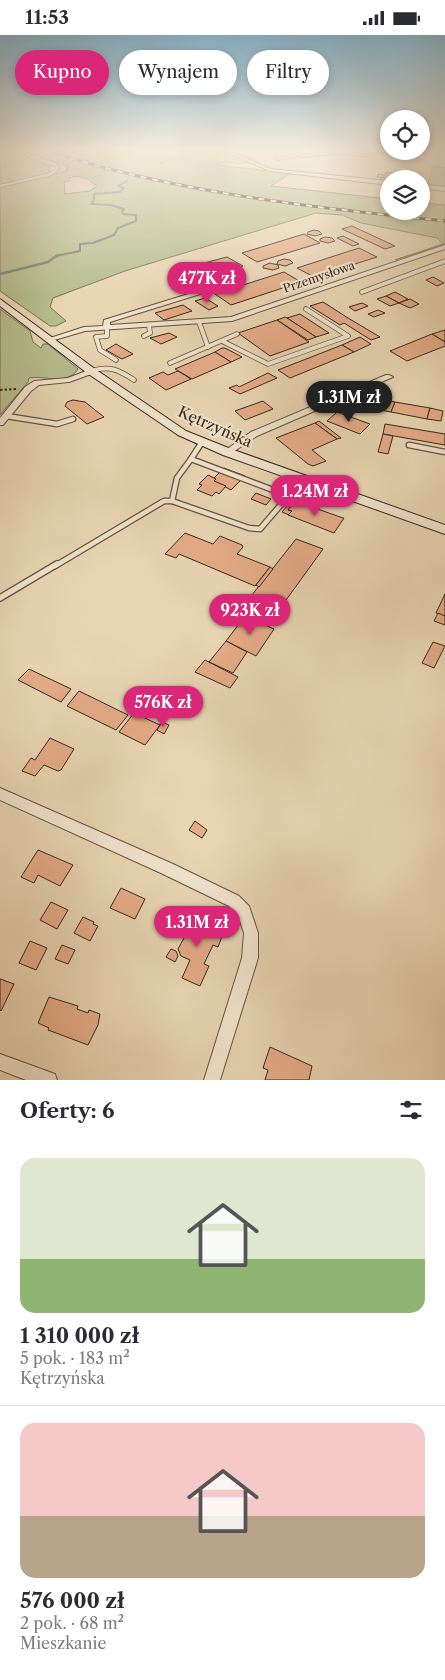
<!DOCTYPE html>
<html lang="pl">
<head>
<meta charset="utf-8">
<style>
  :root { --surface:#fff; --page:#f2f2f3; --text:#2b2b33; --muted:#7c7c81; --line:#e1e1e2; --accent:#db2777 }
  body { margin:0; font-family:"Libre Caslon Text",serif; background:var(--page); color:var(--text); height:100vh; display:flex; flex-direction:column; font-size:19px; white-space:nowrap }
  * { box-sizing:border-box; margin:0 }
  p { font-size:16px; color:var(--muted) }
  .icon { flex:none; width:28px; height:28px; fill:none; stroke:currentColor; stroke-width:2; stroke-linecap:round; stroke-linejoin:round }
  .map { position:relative; height:1045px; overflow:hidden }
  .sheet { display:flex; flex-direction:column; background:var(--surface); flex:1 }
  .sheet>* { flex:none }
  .banner { position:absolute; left:15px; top:15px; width:415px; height:45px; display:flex; gap:10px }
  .buttons { position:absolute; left:380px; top:75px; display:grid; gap:10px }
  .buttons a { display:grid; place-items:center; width:50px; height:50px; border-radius:50%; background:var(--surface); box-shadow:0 2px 8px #0003; font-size:25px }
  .price { position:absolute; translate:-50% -42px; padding:0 11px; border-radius:18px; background:var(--accent); color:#fff; font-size:16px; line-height:32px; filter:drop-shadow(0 1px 2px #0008) }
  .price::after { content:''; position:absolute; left:50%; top:30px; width:15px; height:11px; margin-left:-8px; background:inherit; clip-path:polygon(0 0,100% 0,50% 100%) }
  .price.current { background:#222; color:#fff }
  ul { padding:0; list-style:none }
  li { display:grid; align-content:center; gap:10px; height:265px; padding:0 20px }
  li+li { border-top:1px solid var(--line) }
  li span { display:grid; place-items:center; height:155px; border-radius:15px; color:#555 }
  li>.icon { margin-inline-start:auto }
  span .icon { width:90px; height:90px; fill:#fffc; stroke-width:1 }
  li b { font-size:21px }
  h2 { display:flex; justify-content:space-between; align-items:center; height:60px; padding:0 20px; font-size:21px }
  .tag { padding:0 18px; border-radius:22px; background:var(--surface); box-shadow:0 2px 8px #0003; font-size:18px; line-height:45px }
  .tag.current { background:var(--accent); color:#fff }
  .status { display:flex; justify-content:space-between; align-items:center; height:35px; padding:0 25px; background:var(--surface); direction:ltr }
  .status svg { height:14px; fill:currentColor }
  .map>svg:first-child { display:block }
  .green { fill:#b5bd8d; stroke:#787254; fill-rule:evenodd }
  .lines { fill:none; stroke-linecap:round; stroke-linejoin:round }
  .stream-far1 { stroke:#727e73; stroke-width:2 }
  .stream { stroke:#727e73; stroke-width:2.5 }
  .building { fill:#e4ac87; stroke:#3b261c }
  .service-far3-casing { stroke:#665242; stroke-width:4 }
  .service-far2-casing { stroke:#665242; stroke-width:5.5 }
  .service-far1-casing { stroke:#665242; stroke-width:7 }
  .service-casing { stroke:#665242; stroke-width:8 }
  .minor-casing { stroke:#665242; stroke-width:2 }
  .secondary-casing { stroke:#3b261c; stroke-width:2 }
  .path { stroke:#3b261c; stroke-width:2; stroke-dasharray:2.5 2; stroke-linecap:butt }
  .service-far3 { stroke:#f0e4cd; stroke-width:2.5 }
  .service-far2 { stroke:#f0e4cd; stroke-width:4 }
  .service-far1 { stroke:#f0e4cd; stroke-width:4.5 }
  .service { stroke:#f0e4cd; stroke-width:5.5 }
  .minor { fill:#f0e4cd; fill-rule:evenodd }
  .secondary { fill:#f0e4cd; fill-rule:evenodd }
  .rail-casing { stroke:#3b261c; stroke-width:3 }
  .rail { stroke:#f0e4cd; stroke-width:2; stroke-dasharray:6; stroke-linecap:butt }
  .labels { text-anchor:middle; stroke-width:4.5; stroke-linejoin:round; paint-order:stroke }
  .far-street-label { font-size:12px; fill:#3b261c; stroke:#f0e4cd }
  .street-label { font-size:15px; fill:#3b261c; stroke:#f0e4cd }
</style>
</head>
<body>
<div class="status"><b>11:53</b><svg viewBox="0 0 49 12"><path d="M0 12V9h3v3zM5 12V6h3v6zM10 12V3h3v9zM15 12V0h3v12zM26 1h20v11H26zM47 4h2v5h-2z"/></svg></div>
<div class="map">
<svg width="445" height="1045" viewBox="0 0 445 1045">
  <rect width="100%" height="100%" fill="#e8d5b2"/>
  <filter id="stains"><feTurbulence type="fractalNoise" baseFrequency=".004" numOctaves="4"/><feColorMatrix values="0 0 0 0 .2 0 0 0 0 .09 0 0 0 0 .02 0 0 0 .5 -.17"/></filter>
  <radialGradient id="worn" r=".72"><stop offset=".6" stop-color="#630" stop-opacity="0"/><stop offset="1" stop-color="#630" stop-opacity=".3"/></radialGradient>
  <!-- green -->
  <g class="green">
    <path d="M 0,116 L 21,116 L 23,121 L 50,132 L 49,137 L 54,140 L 68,135 L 66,134 L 69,132 L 26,116 L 241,116 L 260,128 L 218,128 L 217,130 L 297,139 L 288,140 L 271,151 L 389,164 L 389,176 L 421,176 L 421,168 L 445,170 L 445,209 L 395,225 L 443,209 L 437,203 L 361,188 L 342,180 L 316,178 L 125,236 L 53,263 L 50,272 L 66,286 L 56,291 L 50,291 L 0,256 ZM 77,141 L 88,144 L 97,151 L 90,156 L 65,159 L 64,147 L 70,146 L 69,143 Z"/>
    <path d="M 433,131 L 445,133 L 445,153 L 427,151 Z"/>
    <path d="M 0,274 L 30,296 L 33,307 L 41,313 L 43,309 L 48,309 L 78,334 C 68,351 44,340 29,343 L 28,347 L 0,380 Z"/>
  </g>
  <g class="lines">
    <!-- stream-far1 -->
    <g class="stream-far1">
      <path d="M 160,129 L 186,116"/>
      <path d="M 56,221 L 80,216 L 80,209 L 93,208 L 114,200 L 118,193 L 136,186 L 136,180 L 123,179 L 122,176 L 124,174 L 111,170 L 91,169 L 94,165 L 94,159 L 120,157 L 124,153 L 118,151 L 127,146"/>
    </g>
    <!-- stream -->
    <path class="stream" d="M 0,239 L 48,227 L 58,220"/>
  </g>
  <!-- building -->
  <g class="building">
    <path d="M 386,137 L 393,138 L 392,144 L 377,142 L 378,139 L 385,140 Z"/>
    <path d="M 352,191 L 395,211 L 385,214 L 342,194 Z"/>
    <path d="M 314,195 L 319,196 L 322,199 L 315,201 L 307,199 L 308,197 Z"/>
    <path d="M 304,199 L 320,208 L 257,227 L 242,218 Z"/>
    <path d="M 343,201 L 359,209 L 353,211 L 337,203 Z"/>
    <path d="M 325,202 L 332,203 L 335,206 L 328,208 L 320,206 L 320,204 Z"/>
    <path d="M 359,213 L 377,222 L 314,242 L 297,233 Z"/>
    <path d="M 227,222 L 243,231 L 220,238 L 204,228 Z"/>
    <path d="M 284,224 L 290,225 L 293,228 L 285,231 L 277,229 L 278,226 Z"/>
    <path d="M 270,228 L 278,230 L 279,233 L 273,235 L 263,233 L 263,231 Z"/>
    <path d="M 284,237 L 301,247 L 231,270 L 215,259 Z"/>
    <path d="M 433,242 L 444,248 L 437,251 L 426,245 Z"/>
    <path d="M 395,257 L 408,264 L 399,268 L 386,261 Z"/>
    <path d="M 386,261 L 399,268 L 390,271 L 377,264 Z"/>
    <path d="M 205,263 L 218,271 L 209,275 L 195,266 Z"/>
    <path d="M 410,264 L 419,269 L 410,273 L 399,268 Z"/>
    <path d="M 323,267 L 348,283 L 380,302 L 371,305 L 344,288 L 340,290 L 310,271 Z"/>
    <path d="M 362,268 L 368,271 L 355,276 L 349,272 Z"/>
    <path d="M 183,270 L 192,276 L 164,285 L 155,278 Z"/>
    <path d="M 378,275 L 385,278 L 374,282 L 368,279 Z"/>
    <path d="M 300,279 L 329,298 L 316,302 L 287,283 Z"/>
    <path d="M 285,282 L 287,283 L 316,302 L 308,305 L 277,285 Z"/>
    <path d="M 277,285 L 309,307 L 270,321 L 238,298 Z"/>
    <path d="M 445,295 L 445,307 L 432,299 Z"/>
    <path d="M 169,298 L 177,302 L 161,309 L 150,303 Z"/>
    <path d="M 432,299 L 445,307 L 445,311 L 407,326 L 390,316 Z"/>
    <path d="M 360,302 L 371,309 L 354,317 L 342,310 Z"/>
    <path d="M 116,309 L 133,319 L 122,324 L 106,315 Z"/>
    <path d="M 342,310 L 354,317 L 290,343 L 278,335 Z"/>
    <path d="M 222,313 L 225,313 L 242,322 L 231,327 L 215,317 Z"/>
    <path d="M 215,317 L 231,327 L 192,344 L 175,334 Z"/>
    <path d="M 178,336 L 191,344 L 166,355 L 149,343 L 163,337 L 168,340 Z"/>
    <path d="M 268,338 L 277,343 L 240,359 L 229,353 L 237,350 L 239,352 Z"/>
    <path d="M 372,363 L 395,367 L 391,377 L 369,373 Z"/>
    <path d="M 73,365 L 85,367 L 104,382 L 87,389 L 65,371 L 67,367 Z"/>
    <path d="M 263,366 L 273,374 L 245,385 L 235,376 Z"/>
    <path d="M 395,367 L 430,373 L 427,384 L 391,377 Z"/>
    <path d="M 430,373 L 443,376 L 441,386 L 427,384 Z"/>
    <path d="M 337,377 L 370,389 L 360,399 L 327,386 Z"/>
    <path d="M 319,386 L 341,403 L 337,404 L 315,388 Z"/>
    <path d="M 315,388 L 337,404 L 312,415 L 326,426 L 313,431 L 308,429 L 276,403 Z"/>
    <path d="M 385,389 L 445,399 L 445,410 L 383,399 Z"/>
    <path d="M 383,399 L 393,401 L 388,419 L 378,417 Z"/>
    <path d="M 224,433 L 245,441 L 231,455 L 214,446 L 216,444 L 214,443 Z"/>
    <path d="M 208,440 L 216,444 L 214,446 L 226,451 L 219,459 L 216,457 L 212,461 L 197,455 L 202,450 L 199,449 Z"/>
    <path d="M 256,458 L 271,464 L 266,470 L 251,464 Z"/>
    <path d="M 293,464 L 295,466 L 288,475 L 292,476 L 289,480 L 282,477 Z"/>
    <path d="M 295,466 L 343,483 L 344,483 L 334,498 L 288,480 L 292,476 L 288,475 Z"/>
    <path d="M 185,498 L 213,509 L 220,501 L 242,510 L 243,512 L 237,519 L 270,532 L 255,551 L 179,519 L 176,523 L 165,519 Z"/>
    <path d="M 296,504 L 323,514 L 273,583 L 244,570 Z"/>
    <path d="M 270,532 L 273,534 L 259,552 L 256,550 Z"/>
    <path d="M 445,559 L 445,581 L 436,578 Z"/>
    <path d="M 438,578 L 445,581 L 445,590 L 434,586 Z"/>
    <path d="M 245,581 L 274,594 L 256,621 L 226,606 Z"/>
    <path d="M 226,606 L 247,617 L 233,638 L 209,627 Z"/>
    <path d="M 433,607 L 445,611 L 434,633 L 422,628 Z"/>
    <path d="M 205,625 L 238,642 L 230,653 L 195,637 Z"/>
    <path d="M 29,634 L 71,654 L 61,667 L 18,645 Z"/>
    <path d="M 79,656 L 128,680 L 116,695 L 67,671 Z"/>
    <path d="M 134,678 L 160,690 L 145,710 L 119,697 Z"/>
    <path d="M 162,687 L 169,690 L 164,699 L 157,695 Z"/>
    <path d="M 50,703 L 74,714 L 61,735 L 58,736 L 44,730 L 35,741 L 22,736 L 31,723 L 35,725 Z"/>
    <path d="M 195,786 L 207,795 L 202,803 L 189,795 Z"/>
    <path d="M 38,815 L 73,830 L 60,851 L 38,840 L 34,848 L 21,842 Z"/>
    <path d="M 121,853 L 145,864 L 135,884 L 110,873 Z"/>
    <path d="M 51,867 L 68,875 L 57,894 L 40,885 Z"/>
    <path d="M 83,882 L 94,887 L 93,889 L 98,891 L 90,906 L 74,898 Z"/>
    <path d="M 185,882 L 223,899 L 218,912 L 213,910 L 204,929 L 209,931 L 200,951 L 182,943 L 190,925 L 181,921 L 178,914 L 184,903 L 177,899 Z"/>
    <path d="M 30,906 L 47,913 L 36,935 L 19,928 Z"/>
    <path d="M 62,910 L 75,915 L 68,929 L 55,924 Z"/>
    <path d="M 171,914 L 176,916 L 178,921 L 175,927 L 166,922 Z"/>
    <path d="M 0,944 L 14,949 L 1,976 L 0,975 Z"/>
    <path d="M 49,962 L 78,971 L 77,974 L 88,978 L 89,975 L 100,979 L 98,990 L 88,1010 L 48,995 L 49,993 L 38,988 Z"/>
    <path d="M 270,1012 L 312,1031 L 309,1045 L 265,1045 L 268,1035 L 263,1033 Z"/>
  </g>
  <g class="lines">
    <defs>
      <g id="service-far3">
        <path d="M 278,124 L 297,120"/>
        <path d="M 0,151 L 51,139 L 58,134 L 56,130 L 28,120 L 23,116"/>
      </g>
      <g id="service-far2">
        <path d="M 362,257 L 445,226"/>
        <path d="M 199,287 L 208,312"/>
        <path d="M 107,293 L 107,301 L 96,302 L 100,315 L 116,325"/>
        <path d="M 144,301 L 150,298 L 149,290"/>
        <path d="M 222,306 L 268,329 L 348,301 L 306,274"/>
        <path d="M 170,328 L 237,299"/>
        <path d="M 91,336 C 109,330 119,335 134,345"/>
      </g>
      <g id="service-far1">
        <path d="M 6,381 L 57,389 L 73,384"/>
        <path d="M 202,407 L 191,424 L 289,461"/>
        <path d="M 409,410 L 445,417"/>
        <path d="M 172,466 L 177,443 L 191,424"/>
        <path d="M 55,531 L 164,466 L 172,466 L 249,493 L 260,494 L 303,444"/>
      </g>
      <path id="service" d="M 0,563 L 57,529"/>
      <g id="minor">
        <path d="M 224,116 L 230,116 L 271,134 L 389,146 L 389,150 L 270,136 Z"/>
        <path d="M 287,116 L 293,116 L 302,120 L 340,116 L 364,119 L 394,116 L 364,121 L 344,118 L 302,122 Z"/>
        <path d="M 421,149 L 445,152 L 445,156 L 421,153 Z"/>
        <path d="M 445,210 L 445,214 L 232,286 L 85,296 L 51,306 L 47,304 L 84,292 L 103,291 L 104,285 L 208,253 L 211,255 L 210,256 L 110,287 L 110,290 L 231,282 Z"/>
        <path d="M 91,334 L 95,336 L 94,338 L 69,347 L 39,350 L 31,356 L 3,390 L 0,390 L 0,383 L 25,352 L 34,346 L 68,343 Z"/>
        <path d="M 386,340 L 389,340 L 393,342 L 257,401 L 230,419 L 224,419 L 223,417 L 251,397 Z"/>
        <path d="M 0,753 L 173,829 L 239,861 L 249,871 L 258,898 L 258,923 L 220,1045 L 204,1045 L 242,923 L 244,898 L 238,880 L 229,871 L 163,839 L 0,765 Z"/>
        <path d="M 0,1019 L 55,1039 L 57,1045 L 26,1045 L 0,1035 Z"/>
      </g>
      <path id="secondary" d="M 0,264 L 95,334 L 186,396 L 231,414 L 445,490 L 445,499 L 223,420 L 178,400 L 87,338 L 0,271 Z"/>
    </defs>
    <!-- service-far3 casing -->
    <use href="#service-far3" class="service-far3-casing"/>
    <!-- service-far2 casing -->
    <use href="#service-far2" class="service-far2-casing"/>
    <!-- service-far1 casing -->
    <use href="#service-far1" class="service-far1-casing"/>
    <!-- service casing -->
    <use href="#service" class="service-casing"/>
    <!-- minor casing -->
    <use href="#minor" class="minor-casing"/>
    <!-- secondary casing -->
    <use href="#secondary" class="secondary-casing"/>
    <!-- path -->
    <path class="path" d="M 0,355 L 16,354"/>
    <!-- service-far3 -->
    <use href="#service-far3" class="service-far3"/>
    <!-- service-far2 -->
    <use href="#service-far2" class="service-far2"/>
    <!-- service-far1 -->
    <use href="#service-far1" class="service-far1"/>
    <!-- service -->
    <use href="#service" class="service"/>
    <!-- minor -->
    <use href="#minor" class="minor"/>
    <!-- secondary -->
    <use href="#secondary" class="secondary"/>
    <defs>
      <path id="rail" d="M 48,116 C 172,157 316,173 445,186"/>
    </defs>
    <!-- rail casing -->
    <use href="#rail" class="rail-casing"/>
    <!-- rail -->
    <use href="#rail" class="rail"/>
  </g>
  <!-- sky -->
  <linearGradient id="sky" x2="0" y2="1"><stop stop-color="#87b6d0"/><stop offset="0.44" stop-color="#f5ecdc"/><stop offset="1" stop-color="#f5ecdc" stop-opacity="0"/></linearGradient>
  <rect width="445" height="262" fill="url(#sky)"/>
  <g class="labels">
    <!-- far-street labels -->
    <g class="far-street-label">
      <text transform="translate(319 242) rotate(-19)" y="4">Przemysłowa</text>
    </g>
    <!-- street labels -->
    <g class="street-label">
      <text transform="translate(215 392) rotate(24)" y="5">Kętrzyńska</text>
    </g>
  </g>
  <rect width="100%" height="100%" filter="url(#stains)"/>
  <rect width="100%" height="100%" fill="url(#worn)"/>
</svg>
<div class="buttons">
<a><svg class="icon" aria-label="locate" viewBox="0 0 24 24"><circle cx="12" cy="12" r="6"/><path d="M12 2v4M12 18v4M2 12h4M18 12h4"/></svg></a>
<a><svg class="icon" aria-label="layers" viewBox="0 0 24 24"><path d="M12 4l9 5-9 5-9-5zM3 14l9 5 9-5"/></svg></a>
</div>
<b class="price" style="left:207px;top:269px">477K zł</b>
<b class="price current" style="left:349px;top:388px">1.31M zł</b>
<b class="price" style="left:315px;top:482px">1.24M zł</b>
<b class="price" style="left:250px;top:601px">923K zł</b>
<b class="price" style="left:163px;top:693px">576K zł</b>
<b class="price" style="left:197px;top:913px">1.31M zł</b>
<div class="banner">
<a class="tag current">Kupno</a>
<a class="tag">Wynajem</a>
<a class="tag">Filtry</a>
</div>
</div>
<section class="sheet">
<h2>Oferty: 6<svg class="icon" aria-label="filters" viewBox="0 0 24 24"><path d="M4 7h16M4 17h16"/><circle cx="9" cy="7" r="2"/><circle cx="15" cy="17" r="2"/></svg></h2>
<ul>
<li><span style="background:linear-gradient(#dfe7d0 65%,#8fb573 0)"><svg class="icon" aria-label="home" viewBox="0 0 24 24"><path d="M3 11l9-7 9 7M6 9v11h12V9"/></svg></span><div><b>1 310 000 zł</b><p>5 pok. · 183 m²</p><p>Kętrzyńska</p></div></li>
<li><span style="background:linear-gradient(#f6c9c9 60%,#b9a48a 0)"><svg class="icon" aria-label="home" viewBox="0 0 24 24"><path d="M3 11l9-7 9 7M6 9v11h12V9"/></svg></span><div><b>576 000 zł</b><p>2 pok. · 68 m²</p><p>Mieszkanie</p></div></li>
</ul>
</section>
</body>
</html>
